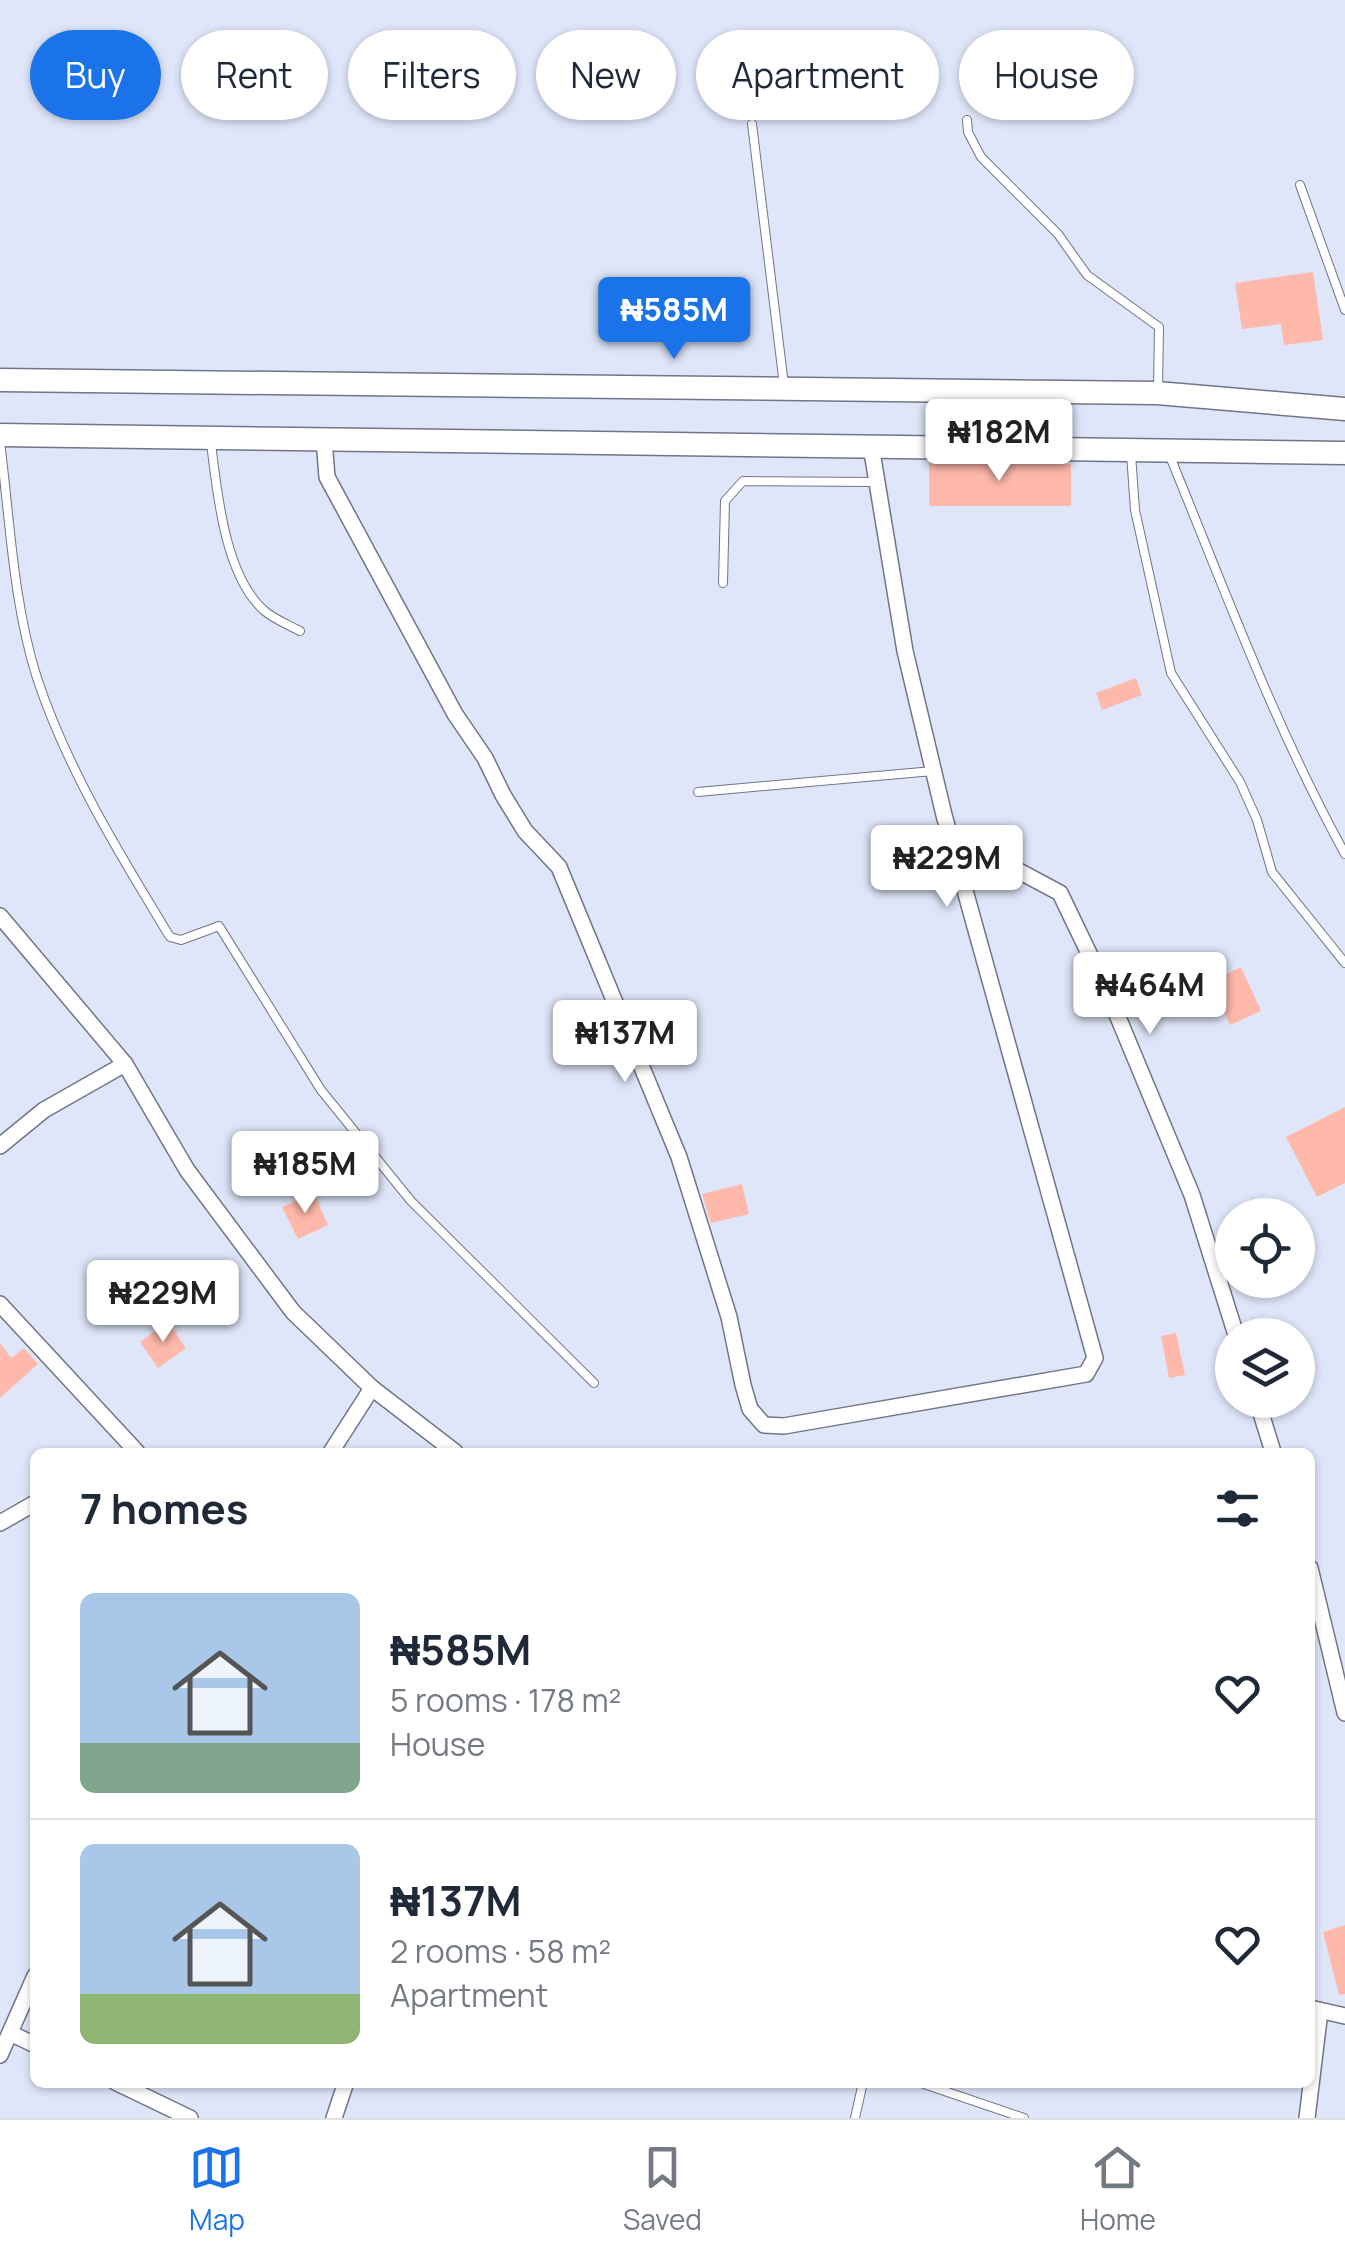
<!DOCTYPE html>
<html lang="en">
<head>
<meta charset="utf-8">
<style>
  :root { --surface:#fff; --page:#f2f2f3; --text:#1f2937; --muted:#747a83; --line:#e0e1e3; --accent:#1a73e8 }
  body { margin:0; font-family:Manrope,sans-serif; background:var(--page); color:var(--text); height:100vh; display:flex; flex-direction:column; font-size:38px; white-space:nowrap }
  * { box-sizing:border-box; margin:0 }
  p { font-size:32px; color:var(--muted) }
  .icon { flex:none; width:55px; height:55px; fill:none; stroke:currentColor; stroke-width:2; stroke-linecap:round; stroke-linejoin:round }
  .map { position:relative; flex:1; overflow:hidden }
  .sheet { position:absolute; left:30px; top:1448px; width:1285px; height:640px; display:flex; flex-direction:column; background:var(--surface); border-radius:15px; box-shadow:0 2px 8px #0004 }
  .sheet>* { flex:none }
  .hud { position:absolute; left:30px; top:30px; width:1285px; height:90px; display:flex; gap:20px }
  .controls { position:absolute; left:1215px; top:1198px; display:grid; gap:20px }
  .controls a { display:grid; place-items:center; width:100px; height:100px; border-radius:50%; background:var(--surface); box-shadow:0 2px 8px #0004; font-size:50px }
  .price { position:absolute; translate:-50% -85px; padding:0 22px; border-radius:10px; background:#fff; color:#222; font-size:32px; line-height:65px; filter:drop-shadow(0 2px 5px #0008) }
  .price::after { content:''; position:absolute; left:50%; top:60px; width:30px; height:22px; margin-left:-15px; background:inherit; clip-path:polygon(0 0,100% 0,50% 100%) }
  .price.current { background:var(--accent); color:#fff }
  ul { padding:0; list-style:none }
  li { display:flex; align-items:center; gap:30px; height:250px; padding:0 50px }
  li+li { border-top:2px solid var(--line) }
  li span { display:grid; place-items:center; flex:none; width:280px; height:200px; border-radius:15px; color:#555 }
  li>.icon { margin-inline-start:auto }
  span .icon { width:120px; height:120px; fill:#fffc; stroke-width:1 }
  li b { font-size:42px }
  h2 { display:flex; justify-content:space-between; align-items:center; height:120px; padding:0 50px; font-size:42px }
  .chip { padding:0 35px; border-radius:45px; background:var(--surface); box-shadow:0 2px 8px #0004; font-size:35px; line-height:90px }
  .chip.current { background:var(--accent); color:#fff }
  .tabs { display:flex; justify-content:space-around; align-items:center; height:140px; border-top:2px solid var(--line); background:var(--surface); font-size:28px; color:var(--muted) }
  .tabs a { display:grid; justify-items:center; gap:5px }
  .tabs .current { color:var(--accent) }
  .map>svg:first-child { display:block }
  .building { fill:#feb9aa }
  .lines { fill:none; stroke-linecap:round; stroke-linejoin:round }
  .lane-casing { stroke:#707687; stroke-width:10 }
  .street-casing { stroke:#707687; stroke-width:18 }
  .secondary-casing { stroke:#707687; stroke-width:25 }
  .lane { stroke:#fff; stroke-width:8 }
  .street { stroke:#fff; stroke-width:15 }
  .secondary { stroke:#fff; stroke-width:22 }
</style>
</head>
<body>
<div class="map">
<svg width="1345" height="2118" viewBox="0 0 1345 2118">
  <rect width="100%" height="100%" fill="#dfe6f9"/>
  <!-- building -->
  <g class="building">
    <path d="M 1313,272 L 1323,340 L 1284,345 L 1281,324 L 1242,329 L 1235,283 Z"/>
    <path d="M 929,462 L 1071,464 L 1071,506 L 929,506 Z"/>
    <path d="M 1136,678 L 1142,695 L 1102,710 L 1096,693 Z"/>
    <path d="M 1241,967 L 1261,1011 L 1230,1025 L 1210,982 Z"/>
    <path d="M 1345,1107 L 1345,1183 L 1317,1197 L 1286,1137 Z"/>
    <path d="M 742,1184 L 749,1214 L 711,1223 L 702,1194 Z"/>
    <path d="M 314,1193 L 328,1225 L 298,1239 L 282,1207 Z"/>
    <path d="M 168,1322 L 186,1348 L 158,1368 L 140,1342 Z"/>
    <path d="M 1176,1333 L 1185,1375 L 1169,1378 L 1161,1336 Z"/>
    <path d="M 0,1343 L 11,1358 L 24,1348 L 38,1364 L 0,1398 Z"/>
    <path d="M 1345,1925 L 1345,1994 L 1339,1995 L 1323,1932 Z"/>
  </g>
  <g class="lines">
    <defs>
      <g id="lane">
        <path d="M 967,120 L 968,132 L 981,157 L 1058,234 L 1087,275 L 1159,327 L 1158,389"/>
        <path d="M 752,124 L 784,385"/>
        <path d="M 1300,185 L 1345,310"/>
        <path d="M 0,442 C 10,519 13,603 37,678 C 67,769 120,855 170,937 L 181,940 L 219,926 L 321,1090 L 411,1201 L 594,1383"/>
        <path d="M 211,443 C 217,492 225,579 266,612 C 276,620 289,625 300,631"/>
        <path d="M 1131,454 L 1135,510 L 1171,673 L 1240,782 L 1257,820 L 1272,872 L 1345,963"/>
        <path d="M 1169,454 C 1224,588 1275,727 1345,854"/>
        <path d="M 723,583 L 725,501 L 743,481 L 877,482"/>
        <path d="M 698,792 L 933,771"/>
        <path d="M 918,2082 L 1024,2118"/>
        <path d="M 855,2118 L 863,2082"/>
      </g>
      <g id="street">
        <path d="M 324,440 L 327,477 L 455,714 L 485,758 L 503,795 L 525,831 L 559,867 L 679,1157 L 729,1317 L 743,1385 L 750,1409 L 764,1425 L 784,1426 L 1086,1374 L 1095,1358 L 944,815 L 905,651 L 871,446"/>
        <path d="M 948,833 L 1060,893 L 1108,993 L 1192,1195 L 1236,1335"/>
        <path d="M 0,916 L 125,1064 L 187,1170 L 293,1312 L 372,1388 L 455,1452"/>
        <path d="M 0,1146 L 44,1110 L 125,1064"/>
        <path d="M 0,1304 L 137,1452"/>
        <path d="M 1257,1400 L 1273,1452"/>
        <path d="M 331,1452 L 372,1388"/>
        <path d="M 0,1523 L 35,1503"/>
        <path d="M 1310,1568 L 1345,1713"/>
        <path d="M 1310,2008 L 1345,2016"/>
        <path d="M 10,2033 L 35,2045"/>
        <path d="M 0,2055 L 35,1976"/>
        <path d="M 115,2082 L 190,2118"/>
        <path d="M 334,2118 L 346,2082"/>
        <path d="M 1307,2118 L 1320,2011"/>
      </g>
      <g id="secondary">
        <path d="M 0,380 L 1157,393 L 1345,409"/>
        <path d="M 0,435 L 1345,453"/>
      </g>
    </defs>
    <!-- lane casing -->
    <use href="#lane" class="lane-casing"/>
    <!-- street casing -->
    <use href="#street" class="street-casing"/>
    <!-- secondary casing -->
    <use href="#secondary" class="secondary-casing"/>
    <!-- lane -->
    <use href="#lane" class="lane"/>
    <!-- street -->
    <use href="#street" class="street"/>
    <!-- secondary -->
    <use href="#secondary" class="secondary"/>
  </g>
</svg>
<div class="controls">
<a><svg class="icon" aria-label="locate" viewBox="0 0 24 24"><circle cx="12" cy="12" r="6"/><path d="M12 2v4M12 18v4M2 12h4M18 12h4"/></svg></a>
<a><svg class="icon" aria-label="layers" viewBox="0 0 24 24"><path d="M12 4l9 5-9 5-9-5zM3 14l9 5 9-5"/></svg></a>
</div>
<b class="price current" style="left:674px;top:362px">₦585M</b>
<b class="price" style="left:999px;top:484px">₦182M</b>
<b class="price" style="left:947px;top:910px">₦229M</b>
<b class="price" style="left:1150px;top:1037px">₦464M</b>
<b class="price" style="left:625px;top:1085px">₦137M</b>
<b class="price" style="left:305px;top:1216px">₦185M</b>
<b class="price" style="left:163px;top:1345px">₦229M</b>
<div class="hud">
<a class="chip current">Buy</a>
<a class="chip">Rent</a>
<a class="chip">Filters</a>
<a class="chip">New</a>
<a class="chip">Apartment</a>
<a class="chip">House</a>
</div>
<section class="sheet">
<h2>7 homes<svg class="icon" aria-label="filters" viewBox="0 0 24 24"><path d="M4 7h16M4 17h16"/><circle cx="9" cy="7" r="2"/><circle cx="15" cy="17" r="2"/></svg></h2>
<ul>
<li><span style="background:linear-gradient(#a9c7e8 75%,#7fa58c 0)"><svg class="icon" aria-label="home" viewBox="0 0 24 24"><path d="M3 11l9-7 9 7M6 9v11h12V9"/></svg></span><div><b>₦585M</b><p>5 rooms · 178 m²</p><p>House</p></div><svg class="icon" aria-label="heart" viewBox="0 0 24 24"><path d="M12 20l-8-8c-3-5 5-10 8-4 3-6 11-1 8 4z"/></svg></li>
<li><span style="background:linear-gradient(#a9c7e8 75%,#8fb573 0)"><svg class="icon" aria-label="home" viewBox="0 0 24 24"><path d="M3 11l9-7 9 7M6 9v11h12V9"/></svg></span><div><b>₦137M</b><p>2 rooms · 58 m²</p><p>Apartment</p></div><svg class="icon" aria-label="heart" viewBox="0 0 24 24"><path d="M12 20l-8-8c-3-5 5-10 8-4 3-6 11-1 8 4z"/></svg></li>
</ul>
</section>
</div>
<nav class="tabs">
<a class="current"><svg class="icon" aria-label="map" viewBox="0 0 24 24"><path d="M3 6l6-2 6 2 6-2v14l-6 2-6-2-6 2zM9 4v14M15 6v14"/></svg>Map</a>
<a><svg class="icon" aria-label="saved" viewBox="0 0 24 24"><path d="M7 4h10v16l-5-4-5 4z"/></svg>Saved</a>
<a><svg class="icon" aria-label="home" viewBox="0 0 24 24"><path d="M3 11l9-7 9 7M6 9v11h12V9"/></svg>Home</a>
</nav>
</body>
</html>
